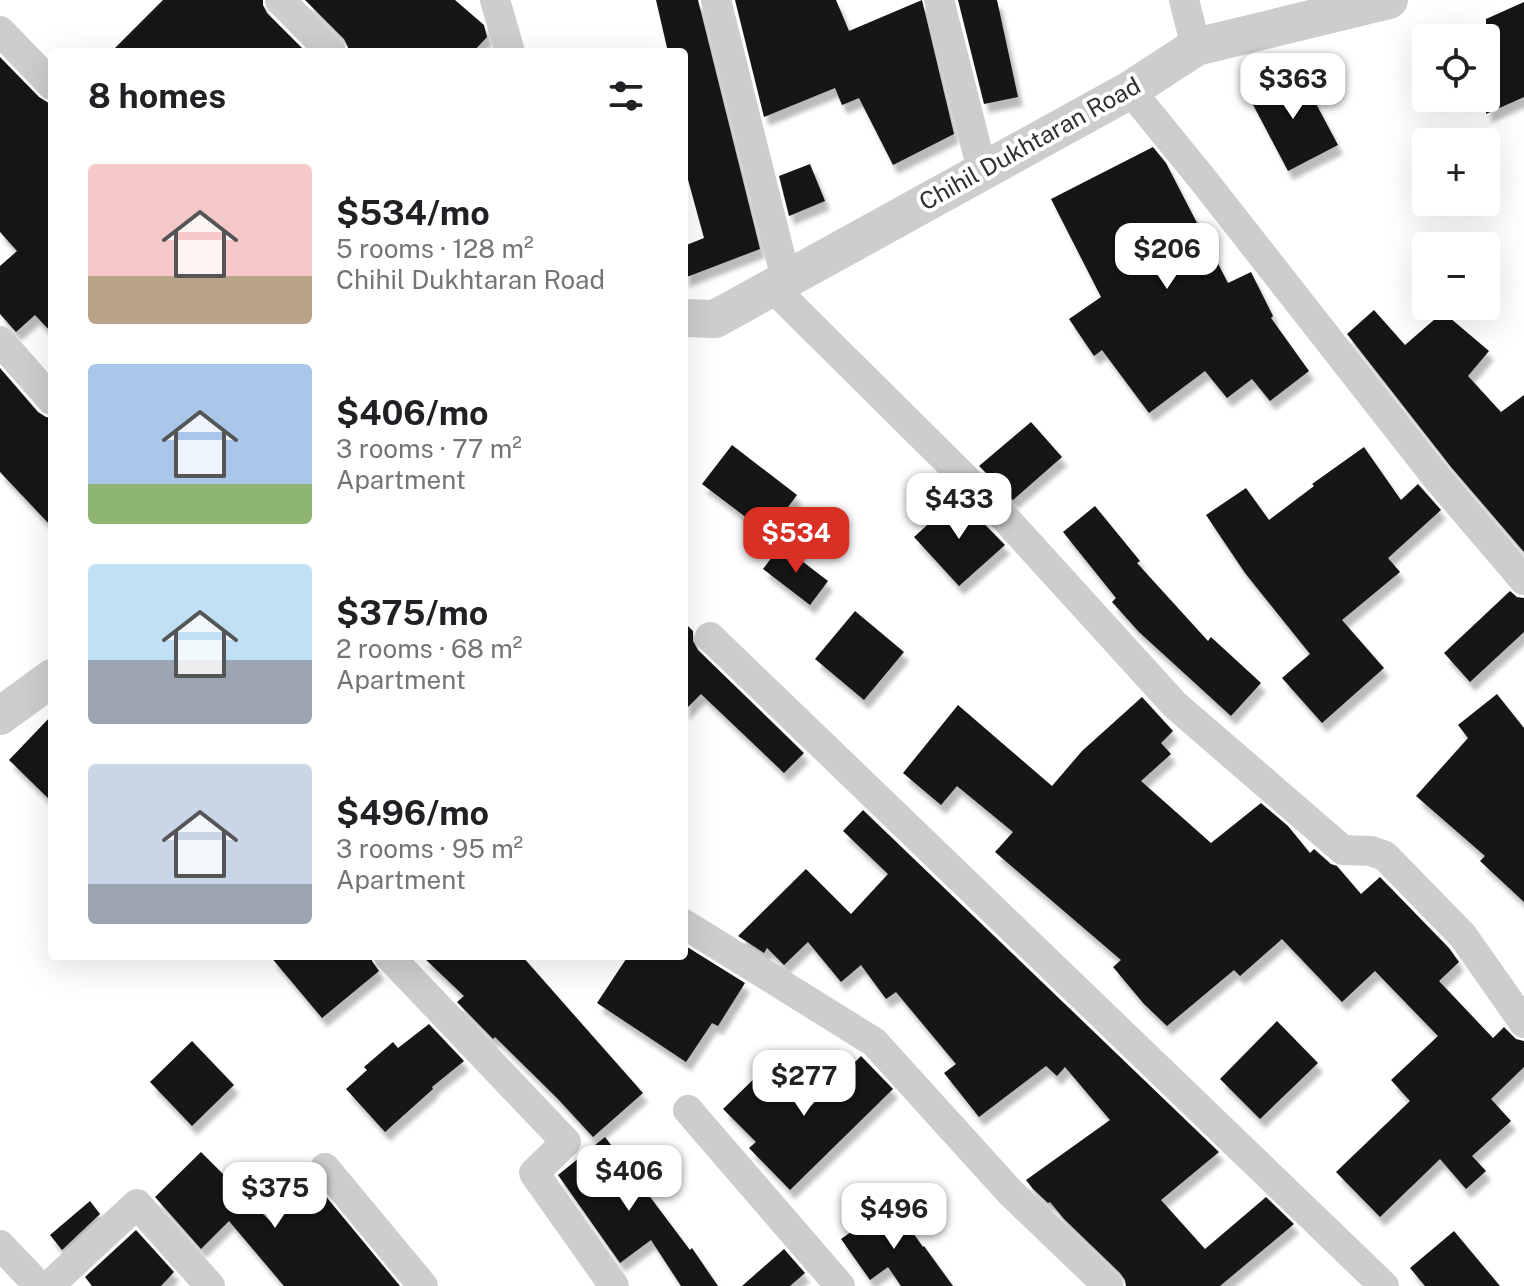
<!DOCTYPE html>
<html lang="en">
<head>
<meta charset="utf-8">
<style>
  :root { --surface:#fff; --page:#f2f2f2; --text:#202124; --muted:#757577; --accent:#d93025 }
  body { margin:0; font-family:"Public Sans",sans-serif; background:var(--page); color:var(--text); height:100vh; display:flex; flex-direction:column; font-size:30px; white-space:nowrap }
  * { box-sizing:border-box; margin:0 }
  p { font-size:26px; color:var(--muted) }
  .icon { flex:none; width:44px; height:44px; fill:none; stroke:currentColor; stroke-width:2; stroke-linecap:round; stroke-linejoin:round }
  .map { position:relative; flex:1; overflow:hidden }
  .side { position:absolute; left:48px; top:48px; width:640px; height:912px; display:flex; flex-direction:column; background:var(--surface); border-radius:8px; box-shadow:0 8px 32px #0002 }
  .side>* { flex:none }
  .tools { position:absolute; left:1412px; top:24px; display:grid; gap:16px }
  .tools a { display:grid; place-items:center; width:88px; height:88px; border-radius:8px; background:var(--surface); box-shadow:0 8px 32px #0002; font-size:40px }
  .price { position:absolute; translate:-50% -68px; padding:0 18px; border-radius:16px; background:#fff; color:#222; font-size:26px; line-height:52px; filter:drop-shadow(0 2px 4px #0008) }
  .price::after { content:''; position:absolute; left:50%; top:48px; width:24px; height:18px; margin-left:-12px; background:inherit; clip-path:polygon(0 0,100% 0,50% 100%) }
  .price.active { background:var(--accent); color:#fff }
  ul { padding:0; list-style:none }
  li { display:flex; align-items:center; gap:24px; height:200px; padding:0 40px }
  li span { display:grid; place-items:center; flex:none; width:224px; height:160px; border-radius:8px; color:#555 }
  li>.icon { margin-inline-start:auto }
  span .icon { width:96px; height:96px; fill:#fffc; stroke-width:1 }
  li b { font-size:34px }
  h2 { display:flex; justify-content:space-between; align-items:center; height:96px; padding:0 40px; font-size:34px }
  .map>svg:first-child { display:block }
  .building { fill:#171717; filter:url(#shadow) }
  .lines { fill:none; stroke-linecap:round; stroke-linejoin:round }
  .minor { stroke:#cdcdcd; stroke-width:30 }
  .tertiary { stroke:#cdcdcd; stroke-width:38 }
  .labels { text-anchor:middle; stroke-width:8; stroke-linejoin:round; paint-order:stroke }
  .street-label { font-size:24px; fill:#303030; stroke:#fff }
</style>
</head>
<body>
<div class="map">
<svg width="1524" height="1286" viewBox="0 0 1524 1286">
  <defs>
    <filter id="shadow"><feDropShadow dx="5" dy="9" stdDeviation="2" flood-color="#0004"/></filter>
  </defs>
  <rect width="100%" height="100%" fill="#fff"/>
  <!-- building -->
  <g class="building">
    <path d="M 163,0 L 263,0 L 263,5 L 267,13 L 306,52 L 111,52 Z"/>
    <path d="M 305,0 L 455,0 L 484,25 L 487,37 L 473,52 L 348,52 L 348,47 L 344,39 Z"/>
    <path d="M 656,0 L 698,0 L 760,249 L 684,278 L 684,246 L 704,238 L 684,165 L 684,52 L 668,52 Z"/>
    <path d="M 735,0 L 836,0 L 849,31 L 922,0 L 954,134 L 893,165 L 859,98 L 842,105 L 835,88 L 764,117 Z"/>
    <path d="M 958,0 L 997,0 L 1018,97 L 984,104 Z"/>
    <path d="M 1524,2 L 1524,97 L 1486,114 L 1486,19 Z"/>
    <path d="M 0,57 L 39,97 L 52,105 L 52,333 L 35,315 L 16,332 L 0,314 L 0,266 L 17,251 L 0,232 Z"/>
    <path d="M 1298,70 L 1338,145 L 1288,171 L 1249,97 Z"/>
    <path d="M 1153,147 L 1166,163 L 1228,283 L 1251,272 L 1273,316 L 1271,318 L 1309,371 L 1270,401 L 1252,379 L 1227,398 L 1205,371 L 1149,413 L 1102,350 L 1094,356 L 1069,319 L 1101,297 L 1051,199 Z"/>
    <path d="M 810,164 L 825,201 L 789,216 L 779,176 Z"/>
    <path d="M 1374,310 L 1405,345 L 1443,312 L 1489,351 L 1468,376 L 1501,412 L 1524,395 L 1524,552 L 1451,467 L 1347,334 Z"/>
    <path d="M 0,368 L 38,412 L 46,417 L 52,418 L 52,527 L 0,472 Z"/>
    <path d="M 1031,422 L 1062,457 L 1013,500 L 979,466 Z"/>
    <path d="M 732,445 L 797,495 L 768,534 L 702,484 Z"/>
    <path d="M 1364,447 L 1401,500 L 1418,484 L 1441,510 L 1388,558 L 1400,572 L 1342,620 L 1384,668 L 1322,723 L 1282,678 L 1310,654 L 1245,573 L 1206,515 L 1246,488 L 1269,520 L 1314,486 L 1312,484 Z"/>
    <path d="M 958,497 L 1005,545 L 959,586 L 914,537 Z"/>
    <path d="M 1095,506 L 1140,561 L 1137,563 L 1208,641 L 1211,637 L 1261,683 L 1231,716 L 1139,632 L 1112,602 L 1116,598 L 1063,532 Z"/>
    <path d="M 781,545 L 828,581 L 810,605 L 763,569 Z"/>
    <path d="M 1510,591 L 1517,597 L 1524,598 L 1524,632 L 1470,682 L 1444,653 Z"/>
    <path d="M 855,611 L 904,652 L 864,700 L 815,659 Z"/>
    <path d="M 684,622 L 693,631 L 693,641 L 698,650 L 804,753 L 784,773 L 701,694 L 684,711 Z"/>
    <path d="M 1497,694 L 1524,728 L 1524,902 L 1480,861 L 1485,856 L 1416,796 L 1468,738 L 1458,725 Z"/>
    <path d="M 1142,697 L 1173,731 L 1161,743 L 1171,754 L 1141,781 L 1211,843 L 1261,803 L 1288,826 L 1310,853 L 1314,849 L 1331,864 L 1337,866 L 1361,894 L 1380,877 L 1449,948 L 1459,962 L 1439,981 L 1493,1038 L 1504,1027 L 1516,1039 L 1524,1041 L 1524,1067 L 1491,1099 L 1511,1121 L 1472,1156 L 1486,1171 L 1466,1189 L 1440,1159 L 1380,1217 L 1336,1172 L 1410,1101 L 1391,1080 L 1438,1036 L 1375,971 L 1342,1002 L 1282,939 L 1240,976 L 1234,970 L 1167,1026 L 1144,1004 L 1113,967 L 1121,960 L 995,852 L 1013,832 L 957,786 L 941,805 L 903,773 L 958,705 L 1052,786 L 1082,751 Z"/>
    <path d="M 52,715 L 52,802 L 9,760 Z"/>
    <path d="M 863,810 L 1219,1152 L 1161,1200 L 1205,1249 L 1266,1197 L 1294,1224 L 1220,1286 L 1126,1286 L 1125,1280 L 1120,1273 L 1064,1219 L 1050,1202 L 1048,1203 L 1033,1189 L 1026,1180 L 1110,1120 L 1065,1067 L 1057,1076 L 1046,1066 L 979,1117 L 944,1073 L 956,1064 L 896,992 L 886,999 L 861,965 L 841,982 L 808,942 L 784,965 L 767,948 L 764,953 L 738,936 L 806,869 L 851,914 L 888,874 L 843,831 Z"/>
    <path d="M 684,945 L 745,983 L 718,1026 L 712,1023 L 686,1062 L 597,1003 L 628,956 L 684,956 Z"/>
    <path d="M 270,956 L 372,956 L 372,961 L 379,971 L 322,1018 Z"/>
    <path d="M 422,956 L 522,956 L 643,1093 L 593,1137 L 557,1098 L 495,1037 L 493,1039 L 457,1002 L 464,996 Z"/>
    <path d="M 1277,1021 L 1318,1063 L 1260,1119 L 1220,1079 Z"/>
    <path d="M 429,1024 L 464,1061 L 432,1087 L 433,1089 L 385,1132 L 346,1089 L 367,1070 L 364,1067 L 393,1042 L 398,1048 Z"/>
    <path d="M 192,1041 L 234,1085 L 192,1126 L 150,1082 Z"/>
    <path d="M 861,1056 L 893,1089 L 790,1190 L 749,1148 L 756,1142 L 723,1109 L 769,1064 L 811,1106 Z"/>
    <path d="M 605,1137 L 690,1250 L 692,1248 L 718,1286 L 681,1286 L 651,1240 L 620,1263 L 558,1175 Z"/>
    <path d="M 201,1152 L 272,1223 L 314,1182 L 400,1286 L 284,1286 L 229,1221 L 201,1249 L 155,1197 Z"/>
    <path d="M 90,1201 L 100,1214 L 62,1250 L 50,1235 Z"/>
    <path d="M 892,1203 L 923,1247 L 924,1246 L 953,1286 L 901,1286 L 888,1267 L 870,1280 L 841,1239 Z"/>
    <path d="M 136,1230 L 174,1272 L 161,1286 L 92,1286 L 85,1277 Z"/>
    <path d="M 1454,1231 L 1500,1286 L 1425,1286 L 1410,1268 Z"/>
    <path d="M 784,1249 L 805,1273 L 790,1286 L 742,1286 Z"/>
  </g>
  <g class="lines">
    <!-- minor -->
    <g class="minor">
      <path d="M 280,0 L 331,52"/>
      <path d="M 495,0 L 510,52"/>
      <path d="M 716,0 L 786,279"/>
      <path d="M 939,0 L 982,170"/>
      <path d="M 1184,0 L 1196,47"/>
      <path d="M 0,31 L 52,85"/>
      <path d="M 1130,90 L 1204,181 L 1437,478 L 1524,580"/>
      <path d="M 772,287 L 1004,517 L 1175,705 L 1343,850 L 1371,851 L 1385,856 L 1463,936 L 1524,1023"/>
      <path d="M 0,341 L 52,400"/>
      <path d="M 710,637 L 1384,1286"/>
      <path d="M 684,924 L 874,1042 L 1010,1192 L 1108,1286"/>
      <path d="M 389,956 L 566,1142 L 534,1173 L 614,1286"/>
      <path d="M 688,1110 L 840,1286"/>
      <path d="M 325,1168 L 423,1286"/>
      <path d="M 0,1245 L 39,1286"/>
      <path d="M 49,1286 L 137,1204 L 210,1286"/>
    </g>
    <!-- tertiary -->
    <g class="tertiary">
      <path d="M 684,318 L 715,319 L 1130,90 L 1196,47 L 1389,0"/>
      <path d="M 0,716 L 52,678"/>
    </g>
  </g>
  <g class="labels">
    <!-- street labels -->
    <g class="street-label">
      <text transform="translate(1030 144) rotate(-29)" y="8">Chihil Dukhtaran Road</text>
    </g>
  </g>
</svg>
<div class="tools">
<a><svg class="icon" aria-label="locate" viewBox="0 0 24 24"><circle cx="12" cy="12" r="6"/><path d="M12 2v4M12 18v4M2 12h4M18 12h4"/></svg></a>
<a>+</a>
<a>−</a>
</div>
<b class="price" style="left:1293px;top:121px">$363</b>
<b class="price" style="left:1167px;top:291px">$206</b>
<b class="price" style="left:959px;top:541px">$433</b>
<b class="price active" style="left:796px;top:575px">$534</b>
<b class="price" style="left:804px;top:1118px">$277</b>
<b class="price" style="left:629px;top:1213px">$406</b>
<b class="price" style="left:275px;top:1230px">$375</b>
<b class="price" style="left:894px;top:1251px">$496</b>
<section class="side">
<h2>8 homes<svg class="icon" aria-label="filters" viewBox="0 0 24 24"><path d="M4 7h16M4 17h16"/><circle cx="9" cy="7" r="2"/><circle cx="15" cy="17" r="2"/></svg></h2>
<ul>
<li><span style="background:linear-gradient(#f6c9c9 70%,#b9a48a 0)"><svg class="icon" aria-label="home" viewBox="0 0 24 24"><path d="M3 11l9-7 9 7M6 9v11h12V9"/></svg></span><div><b>$534/mo</b><p>5 rooms · 128 m²</p><p>Chihil Dukhtaran Road</p></div></li>
<li><span style="background:linear-gradient(#a9c7e8 75%,#8fb573 0)"><svg class="icon" aria-label="home" viewBox="0 0 24 24"><path d="M3 11l9-7 9 7M6 9v11h12V9"/></svg></span><div><b>$406/mo</b><p>3 rooms · 77 m²</p><p>Apartment</p></div></li>
<li><span style="background:linear-gradient(#bfe0f5 60%,#9aa5b1 0)"><svg class="icon" aria-label="home" viewBox="0 0 24 24"><path d="M3 11l9-7 9 7M6 9v11h12V9"/></svg></span><div><b>$375/mo</b><p>2 rooms · 68 m²</p><p>Apartment</p></div></li>
<li><span style="background:linear-gradient(#c9d6e8 75%,#9aa5b1 0)"><svg class="icon" aria-label="home" viewBox="0 0 24 24"><path d="M3 11l9-7 9 7M6 9v11h12V9"/></svg></span><div><b>$496/mo</b><p>3 rooms · 95 m²</p><p>Apartment</p></div></li>
</ul>
</section>
</div>
</body>
</html>
